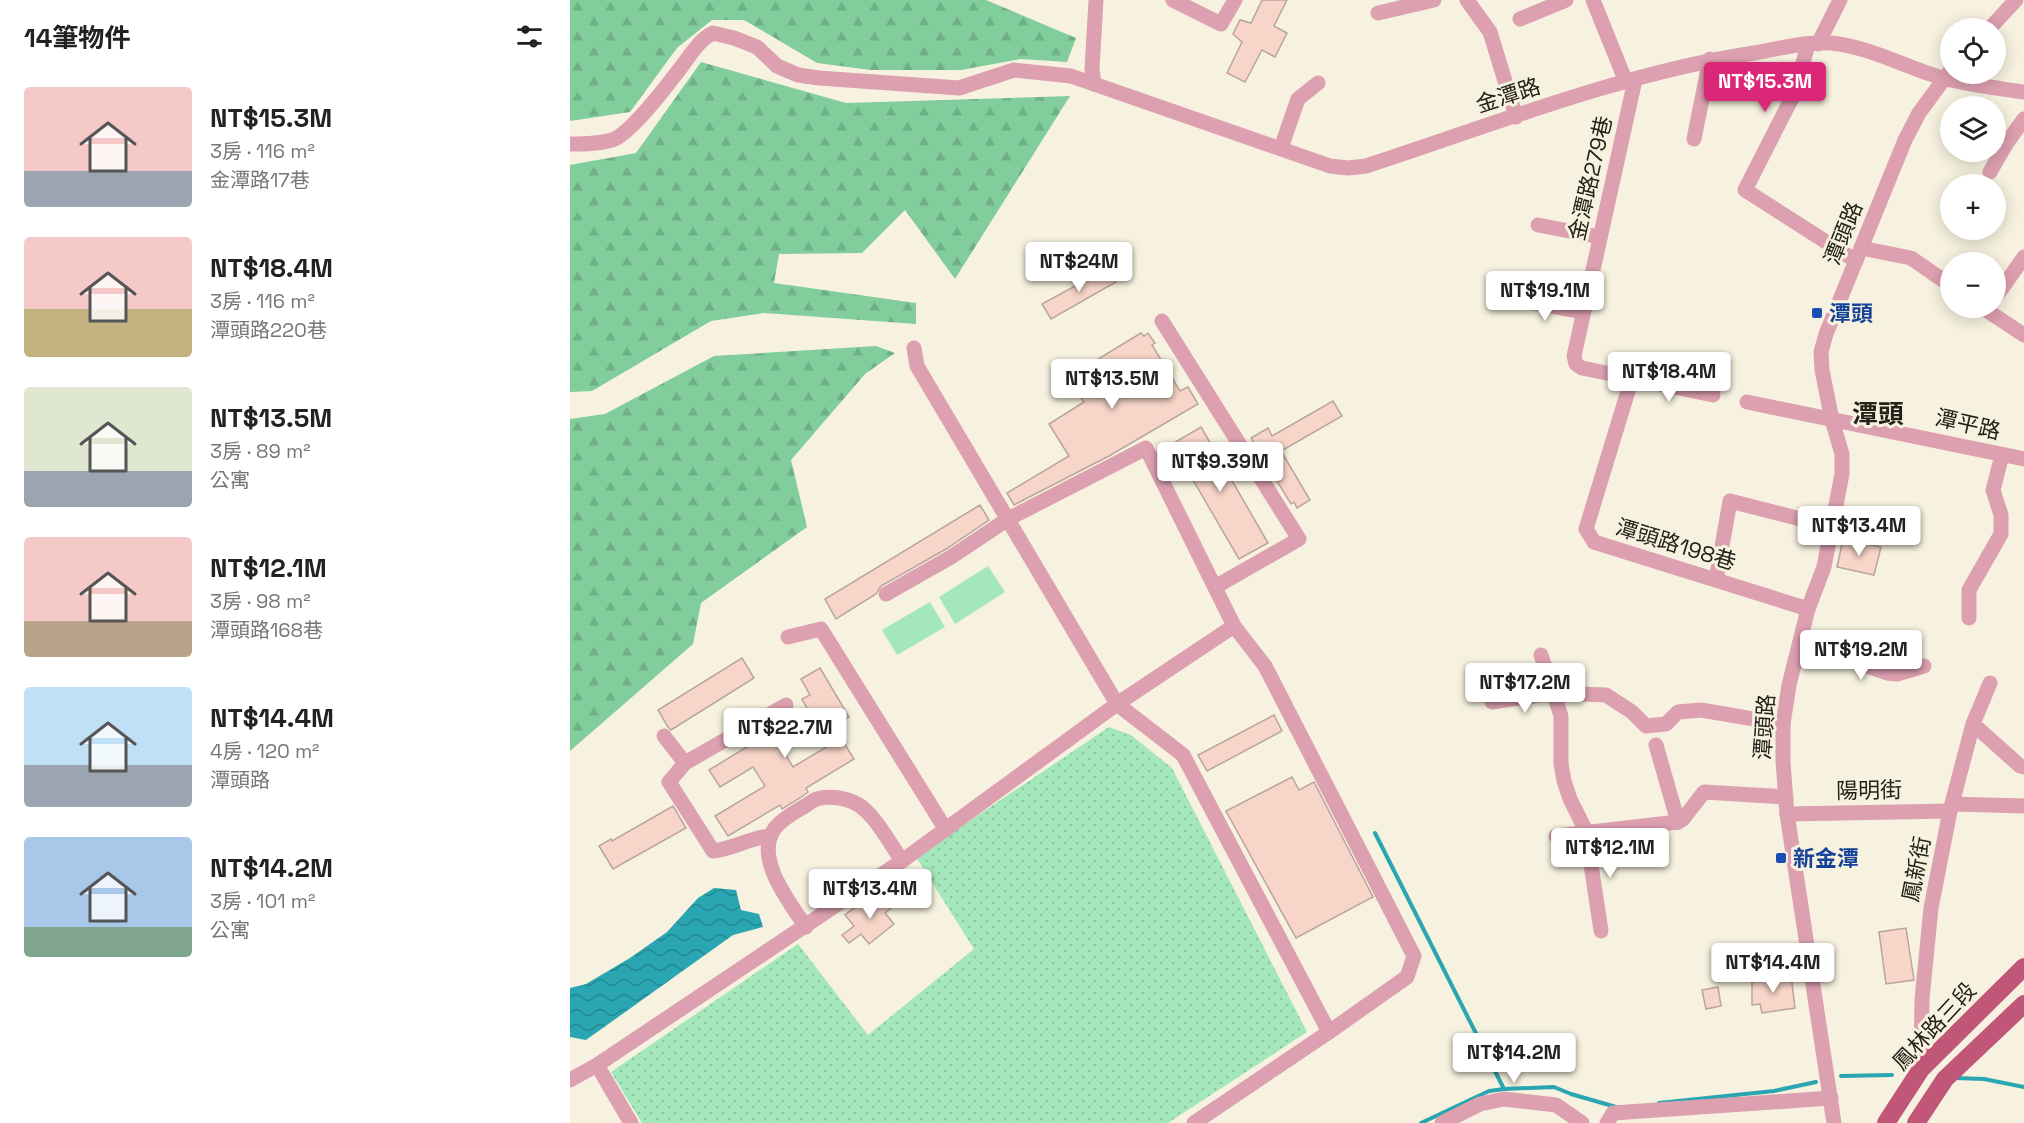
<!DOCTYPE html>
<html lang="zh-TW">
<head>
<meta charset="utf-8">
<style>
  :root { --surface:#fff; --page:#f6f6f6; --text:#222; --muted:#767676; --accent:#db2777 }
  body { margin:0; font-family:"Space Grotesk","Noto Sans TC",sans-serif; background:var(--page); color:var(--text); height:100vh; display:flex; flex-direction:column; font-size:22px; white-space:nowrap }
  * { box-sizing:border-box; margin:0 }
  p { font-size:20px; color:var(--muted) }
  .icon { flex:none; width:33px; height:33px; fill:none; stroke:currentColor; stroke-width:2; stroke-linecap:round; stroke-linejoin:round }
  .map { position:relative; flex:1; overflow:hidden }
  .side { display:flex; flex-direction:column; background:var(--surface); width:570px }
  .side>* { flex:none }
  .tools { position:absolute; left:1370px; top:18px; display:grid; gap:12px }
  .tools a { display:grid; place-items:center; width:66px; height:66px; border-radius:50%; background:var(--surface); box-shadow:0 3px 15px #0003; font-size:30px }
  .price { position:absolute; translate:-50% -51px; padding:0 14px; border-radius:6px; background:#fff; color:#222; font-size:20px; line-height:39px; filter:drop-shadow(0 2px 3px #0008) }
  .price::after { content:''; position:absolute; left:50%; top:36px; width:18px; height:14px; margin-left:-9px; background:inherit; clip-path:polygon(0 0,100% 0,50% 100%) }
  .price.on { background:var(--accent); color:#fff }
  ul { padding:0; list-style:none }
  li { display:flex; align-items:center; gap:18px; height:150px; padding:0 24px }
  li span { display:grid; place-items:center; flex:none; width:168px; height:120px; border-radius:6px; color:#555 }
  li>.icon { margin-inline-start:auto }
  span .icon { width:72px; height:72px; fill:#fffc; stroke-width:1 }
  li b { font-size:26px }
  h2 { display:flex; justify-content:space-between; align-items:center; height:72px; padding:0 24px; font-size:26px }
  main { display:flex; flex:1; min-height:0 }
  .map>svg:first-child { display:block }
  .grass { fill:url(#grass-dots) }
  .forest { fill:url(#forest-firs) }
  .pitch { fill:#a4e7ba }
  .water { fill:url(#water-waves) }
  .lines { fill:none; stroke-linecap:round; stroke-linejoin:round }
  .stream { stroke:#29a6b1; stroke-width:4 }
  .building { fill:#f7d5c8; stroke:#b9a59e; stroke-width:1.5 }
  .minor { stroke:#dda0b0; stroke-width:15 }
  .major { stroke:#c15778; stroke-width:18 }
  .transit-dot { fill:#1a4fb4; stroke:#f7f2df; stroke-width:2 }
  .labels { text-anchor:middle; stroke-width:6; stroke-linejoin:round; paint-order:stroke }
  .street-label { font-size:22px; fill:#23211a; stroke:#f7f2df }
  .transit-label { font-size:22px; font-weight:bold; fill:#164399; stroke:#f7f2df; text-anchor:start }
  .quarter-label { font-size:26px; font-weight:bold; fill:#23211a; stroke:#f7f2df }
</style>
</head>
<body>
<main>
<section class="side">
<h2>14筆物件<svg class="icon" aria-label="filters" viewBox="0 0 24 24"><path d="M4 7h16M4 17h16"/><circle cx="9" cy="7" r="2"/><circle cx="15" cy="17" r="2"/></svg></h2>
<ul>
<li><span style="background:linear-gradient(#f6c9c9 70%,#9aa5b1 0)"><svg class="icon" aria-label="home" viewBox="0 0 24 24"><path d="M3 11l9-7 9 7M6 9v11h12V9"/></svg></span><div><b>NT$15.3M</b><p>3房 · 116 m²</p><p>金潭路17巷</p></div></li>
<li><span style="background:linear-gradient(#f6c9c9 60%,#c2b280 0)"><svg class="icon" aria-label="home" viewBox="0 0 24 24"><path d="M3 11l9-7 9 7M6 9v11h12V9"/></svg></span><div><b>NT$18.4M</b><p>3房 · 116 m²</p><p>潭頭路220巷</p></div></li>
<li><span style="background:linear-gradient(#dfe7d0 70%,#9aa5b1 0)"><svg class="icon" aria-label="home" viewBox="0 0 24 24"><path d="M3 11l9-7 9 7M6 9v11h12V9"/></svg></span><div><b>NT$13.5M</b><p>3房 · 89 m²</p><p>公寓</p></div></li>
<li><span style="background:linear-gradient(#f6c9c9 70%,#b9a48a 0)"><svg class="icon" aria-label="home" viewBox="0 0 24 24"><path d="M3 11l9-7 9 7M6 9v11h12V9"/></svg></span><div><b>NT$12.1M</b><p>3房 · 98 m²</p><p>潭頭路168巷</p></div></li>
<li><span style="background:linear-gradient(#bfe0f5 65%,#9aa5b1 0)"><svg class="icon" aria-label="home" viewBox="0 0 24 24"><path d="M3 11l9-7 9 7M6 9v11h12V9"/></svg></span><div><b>NT$14.4M</b><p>4房 · 120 m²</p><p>潭頭路</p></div></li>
<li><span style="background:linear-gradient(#a9c7e8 75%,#7fa58c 0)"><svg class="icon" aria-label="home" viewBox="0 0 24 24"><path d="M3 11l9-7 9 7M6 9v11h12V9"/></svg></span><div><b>NT$14.2M</b><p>3房 · 101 m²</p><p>公寓</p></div></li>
</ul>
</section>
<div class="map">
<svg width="1454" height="1123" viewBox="0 0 1454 1123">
  <defs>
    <pattern id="grass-dots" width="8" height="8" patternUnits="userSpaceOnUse" patternTransform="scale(1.5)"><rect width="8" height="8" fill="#a4e7ba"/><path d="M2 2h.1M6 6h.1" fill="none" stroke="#8dc69f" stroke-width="1.8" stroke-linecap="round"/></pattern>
    <pattern id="forest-firs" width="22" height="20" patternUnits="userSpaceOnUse" patternTransform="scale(1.5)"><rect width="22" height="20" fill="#81cd9b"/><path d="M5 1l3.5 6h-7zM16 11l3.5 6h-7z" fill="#6fb085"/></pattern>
    <pattern id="water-waves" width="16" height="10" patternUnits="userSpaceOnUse" patternTransform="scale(1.5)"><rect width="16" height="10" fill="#29a6b1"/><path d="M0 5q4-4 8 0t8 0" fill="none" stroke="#23878f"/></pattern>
  </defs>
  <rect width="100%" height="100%" fill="#f7f2df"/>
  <!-- grass -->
  <path class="grass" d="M 539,727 L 561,735 L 602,768 L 737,1032 L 598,1123 L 72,1123 L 41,1072 L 228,944 L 298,1035 L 404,949 L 346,857 Z"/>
  <!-- forest -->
  <g class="forest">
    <path d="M 0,0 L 416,0 L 506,38 L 497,62 L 451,59 L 391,70 L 301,70 L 247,63 L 174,20 L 142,20 L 107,48 L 60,112 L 0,121 Z"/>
    <path d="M 131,62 L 276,103 L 500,96 L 385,279 L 335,210 L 292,253 L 209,254 L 204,283 L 346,303 L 346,324 L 194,313 L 141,321 L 22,391 L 0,392 L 0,165 L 66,153 Z"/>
    <path d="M 306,346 L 325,353 L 295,374 L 221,460 L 237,527 L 131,603 L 123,644 L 0,751 L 0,419 L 35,414 L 144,356 Z"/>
  </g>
  <!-- pitch -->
  <g class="pitch">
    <path d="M 418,566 L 435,592 L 385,624 L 369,597 Z"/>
    <path d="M 360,602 L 375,627 L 327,655 L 312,630 Z"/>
  </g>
  <!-- water -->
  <path class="water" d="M 144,888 L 166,890 L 171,910 L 189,914 L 193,927 L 163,935 L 16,1040 L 0,1037 L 0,988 L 16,984 L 60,958 L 97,932 L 128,898 Z"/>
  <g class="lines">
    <!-- stream -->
    <g class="stream">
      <path d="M 805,833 L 934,1089"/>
      <path d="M 1271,1076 L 1322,1075"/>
      <path d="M 1385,1078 L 1414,1079 L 1454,1087"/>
      <path d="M 1089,1103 L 1204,1091 L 1246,1082"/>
      <path d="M 851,1123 L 919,1091 L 934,1089 L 984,1087 L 1001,1094 L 1046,1107"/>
    </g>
  </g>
  <!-- building -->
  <g class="building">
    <path d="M 692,0 L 717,0 L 704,26 L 717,33 L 705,57 L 692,50 L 675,82 L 657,73 L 672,42 L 663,34 L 670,20 L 681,23 Z"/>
    <path d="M 538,268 L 546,282 L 481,319 L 472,304 Z"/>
    <path d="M 571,333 L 574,336 L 578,333 L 585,343 L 582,345 L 610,391 L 618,387 L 628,404 L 539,456 L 444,505 L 437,493 L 499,456 L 479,424 L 514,402 L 497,378 Z"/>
    <path d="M 763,401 L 772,416 L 711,451 L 740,500 L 727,508 L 724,502 L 721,504 L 681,438 L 698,428 L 702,436 Z"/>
    <path d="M 631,427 L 698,543 L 669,559 L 602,444 Z"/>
    <path d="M 410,505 L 419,520 L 376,549 L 311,586 L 306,594 L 266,619 L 255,599 Z"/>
    <path d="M 1273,539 L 1311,547 L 1304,575 L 1267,567 Z"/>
    <path d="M 172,658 L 184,678 L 101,730 L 98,727 L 88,710 Z"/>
    <path d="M 250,668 L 279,717 L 261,727 L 258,721 L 212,749 L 223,767 L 271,738 L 284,759 L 236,788 L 238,792 L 230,798 L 212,809 L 210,805 L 158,836 L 145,816 L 195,786 L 183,767 L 150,787 L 139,770 L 238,710 L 232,699 L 240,695 L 231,679 Z"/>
    <path d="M 704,715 L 712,731 L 637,771 L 628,755 Z"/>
    <path d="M 722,777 L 729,790 L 744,782 L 803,897 L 726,938 L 656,811 Z"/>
    <path d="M 103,806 L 116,828 L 43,869 L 29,846 L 41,839 L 42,841 Z"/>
    <path d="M 319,895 L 326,904 L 315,913 L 324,924 L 299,944 L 291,934 L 279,943 L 272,935 L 284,926 L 275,915 L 300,896 L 307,905 Z"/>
    <path d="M 1336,928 L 1344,980 L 1316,984 L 1309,932 Z"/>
    <path d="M 1221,975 L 1225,1008 L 1192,1013 L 1190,1004 L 1182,1005 L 1182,980 Z"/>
    <path d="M 1148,987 L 1151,1006 L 1136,1009 L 1132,990 Z"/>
  </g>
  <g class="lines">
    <!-- minor -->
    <g class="minor">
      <path d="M 603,0 L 651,24 L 665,0"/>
      <path d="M 897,0 L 920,32 L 946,117"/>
      <path d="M 1023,0 L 1056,82"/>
      <path d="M 808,13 L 864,0"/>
      <path d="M 950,19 L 996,0"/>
      <path d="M 1420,28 L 1446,0"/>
      <path d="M 1238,44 L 1226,90 L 1175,190 L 1286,261"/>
      <path d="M 1248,44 L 1270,0"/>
      <path d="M 1065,80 L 1004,356 L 1006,364 L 1012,368 L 1143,395"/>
      <path d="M 524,84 L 522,69 L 526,0"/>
      <path d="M 1124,139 L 1140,59"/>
      <path d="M 0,144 C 14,144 28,144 42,140 C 61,134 99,83 112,66 C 122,53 129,40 143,33 L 164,38 L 187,47 L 207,66 L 228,75 L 249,78 L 389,88 L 444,70 L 501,76 L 760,166 L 778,168 L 796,166 C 922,125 1053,73 1184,53 C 1208,49 1236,41 1261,43 C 1297,46 1338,68 1373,78 C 1399,85 1427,88 1454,92"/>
      <path d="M 711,148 L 728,99 L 748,83"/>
      <path d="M 1420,172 L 1436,144 L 1454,119"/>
      <path d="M 968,225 L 1030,237"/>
      <path d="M 1291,248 L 1341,258 L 1380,285"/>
      <path d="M 1425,298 L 1454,257"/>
      <path d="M 943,299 L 1013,312"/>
      <path d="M 1413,308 L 1454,335"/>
      <path d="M 592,321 L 729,539 L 645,587"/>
      <path d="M 344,348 L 347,366 L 547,704 L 613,755 L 759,1032 L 624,1123"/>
      <path d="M 1062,378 L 1016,529 L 1024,542 L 1238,609"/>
      <path d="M 1177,402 L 1454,459"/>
      <path d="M 1146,580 L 1160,501 L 1262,527"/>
      <path d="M 1399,618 L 1399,590 L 1431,534 L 1431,515 L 1423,490 L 1432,455"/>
      <path d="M 664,626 L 695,666 L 844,956 L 837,977 L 759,1032"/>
      <path d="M 218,637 L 251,629 L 376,830"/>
      <path d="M 1230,643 L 1317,673 L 1327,674 L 1354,666"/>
      <path d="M 971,655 L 991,716 L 991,764 L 994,781 L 1000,799 L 1016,831 L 1031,931"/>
      <path d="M 922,702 L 983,693 L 1036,695 L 1062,712 L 1076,726 L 1096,724 L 1108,712 L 1131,710 L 1213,724"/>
      <path d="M 1403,724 L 1450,766 L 1454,767"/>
      <path d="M 94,736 L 115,763"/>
      <path d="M 1086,745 L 1108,822"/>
      <path d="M 1382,804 L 1454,806"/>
      <path d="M 1217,814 L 1380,811"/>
      <path d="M 201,836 C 181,837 163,849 143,851 L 99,782 L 115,763 L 216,705"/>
      <path d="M 986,836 L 1108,822 L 1113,819 L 1134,792 L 1216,797"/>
      <path d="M 236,927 C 220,903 183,857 205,828 C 213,818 225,812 235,806 C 238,804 243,800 247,799 C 258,795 277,798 287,804 C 304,813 321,845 332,861"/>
      <path d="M 27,1065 L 61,1123"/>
      <path d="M 1351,1069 L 1352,999 L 1361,908 L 1380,811 L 1403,724 L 1420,683"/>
      <path d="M 0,1080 L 27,1065 L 332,861 L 547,704 L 664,626 L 576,448 L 438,519 L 381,557 L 316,594"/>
      <path d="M 872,1123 L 910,1104 L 934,1099 L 986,1105 L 1012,1123"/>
      <path d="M 1037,1123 L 1043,1113 L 1261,1098"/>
      <path d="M 1264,1123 L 1217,814 L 1213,762 L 1213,724 L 1219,685 L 1238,609 L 1254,567 L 1272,474 L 1272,454 L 1262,420 L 1252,370 L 1251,352 L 1256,334 L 1335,140 L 1349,113 L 1380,71"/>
    </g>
    <!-- major -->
    <g class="major">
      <path d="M 1316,1123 L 1351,1069 L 1454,967"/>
      <path d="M 1346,1123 L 1375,1079 L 1454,1004"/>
    </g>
  </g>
  <!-- markers -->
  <g class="transit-dot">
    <rect x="1241" y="307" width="12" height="12" rx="3"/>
    <rect x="1205" y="852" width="12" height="12" rx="3"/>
  </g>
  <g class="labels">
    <!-- street labels -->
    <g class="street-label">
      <text transform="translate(938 95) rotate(-18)" y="8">金潭路</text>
      <text transform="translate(1020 178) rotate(-77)" y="8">金潭路279巷</text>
      <text transform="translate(1273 233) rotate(-68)" y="8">潭頭路</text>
      <text transform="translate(1398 424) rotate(13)" y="8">潭平路</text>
      <text transform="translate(1106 544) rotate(17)" y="8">潭頭路198巷</text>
      <text transform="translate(1194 727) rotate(-86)" y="8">潭頭路</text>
      <text transform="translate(1299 790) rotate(-1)" y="8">陽明街</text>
      <text transform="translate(1346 869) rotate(-79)" y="8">鳳新街</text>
      <text transform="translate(1364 1026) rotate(-47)" y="8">鳳林路三段</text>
    </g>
    <!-- transit labels -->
    <g class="transit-label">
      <text x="1259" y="321">潭頭</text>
      <text x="1223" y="866">新金潭</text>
    </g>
    <!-- quarter labels -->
    <g class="quarter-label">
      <text x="1308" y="423">潭頭</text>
    </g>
  </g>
</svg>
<div class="tools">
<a><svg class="icon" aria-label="locate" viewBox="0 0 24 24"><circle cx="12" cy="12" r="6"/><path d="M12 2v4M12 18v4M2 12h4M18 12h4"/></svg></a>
<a><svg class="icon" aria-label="layers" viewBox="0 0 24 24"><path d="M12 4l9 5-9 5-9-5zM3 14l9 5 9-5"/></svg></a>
<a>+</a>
<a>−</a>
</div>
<b class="price on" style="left:1195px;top:113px">NT$15.3M</b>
<b class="price" style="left:509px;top:293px">NT$24M</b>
<b class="price" style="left:975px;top:322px">NT$19.1M</b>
<b class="price" style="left:1099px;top:403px">NT$18.4M</b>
<b class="price" style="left:542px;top:410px">NT$13.5M</b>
<b class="price" style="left:650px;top:493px">NT$9.39M</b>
<b class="price" style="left:1289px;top:557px">NT$13.4M</b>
<b class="price" style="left:1291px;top:681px">NT$19.2M</b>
<b class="price" style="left:955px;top:714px">NT$17.2M</b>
<b class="price" style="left:215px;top:759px">NT$22.7M</b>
<b class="price" style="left:1040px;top:879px">NT$12.1M</b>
<b class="price" style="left:300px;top:920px">NT$13.4M</b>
<b class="price" style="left:1203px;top:994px">NT$14.4M</b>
<b class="price" style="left:944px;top:1084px">NT$14.2M</b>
</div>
</main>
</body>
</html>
